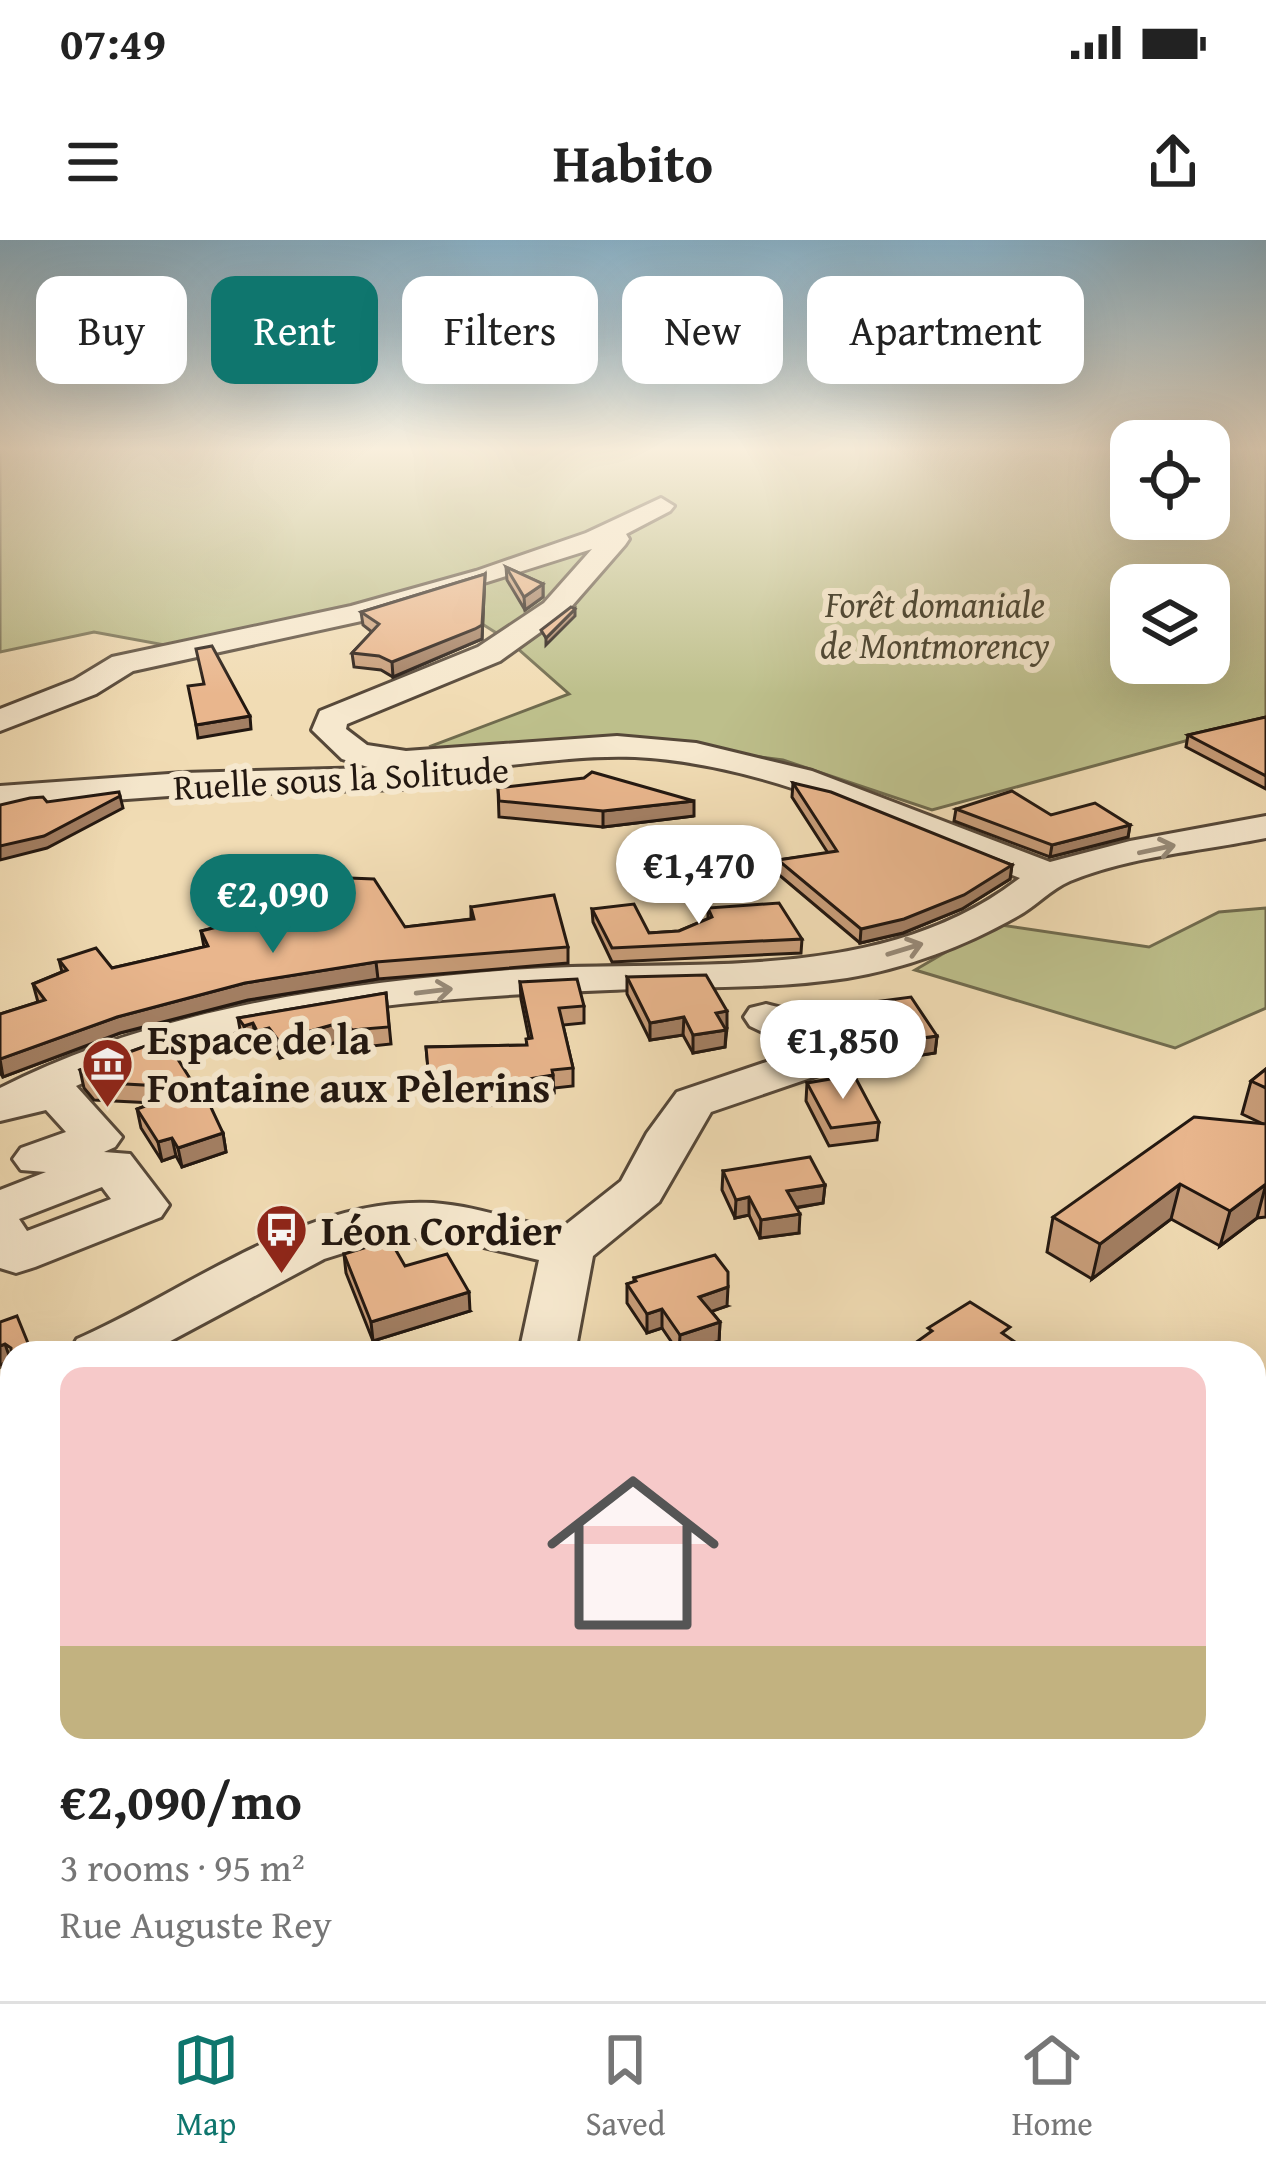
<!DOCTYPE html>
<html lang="en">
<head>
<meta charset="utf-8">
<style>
  :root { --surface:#fff; --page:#f2f2f2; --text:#222; --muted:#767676; --line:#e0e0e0; --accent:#0f766e }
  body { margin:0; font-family:"Gentium Book Plus",serif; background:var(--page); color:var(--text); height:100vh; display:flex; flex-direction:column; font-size:45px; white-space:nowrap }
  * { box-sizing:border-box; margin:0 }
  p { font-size:39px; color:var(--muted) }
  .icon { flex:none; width:66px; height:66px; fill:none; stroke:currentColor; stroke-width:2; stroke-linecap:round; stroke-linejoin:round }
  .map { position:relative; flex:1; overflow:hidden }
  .side { position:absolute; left:0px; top:1101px; width:1266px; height:660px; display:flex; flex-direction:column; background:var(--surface); border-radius:36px 36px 0 0; box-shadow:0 12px 48px #0002 }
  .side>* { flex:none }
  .hud { position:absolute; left:36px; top:36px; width:1194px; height:108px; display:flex; gap:24px }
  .fabs { position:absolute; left:1110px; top:180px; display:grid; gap:24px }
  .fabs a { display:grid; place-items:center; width:120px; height:120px; border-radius:24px; background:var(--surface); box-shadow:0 12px 48px #0002; font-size:60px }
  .price { position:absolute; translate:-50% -102px; padding:0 27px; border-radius:42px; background:#fff; color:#222; font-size:39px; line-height:78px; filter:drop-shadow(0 3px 6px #0008) }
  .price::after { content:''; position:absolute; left:50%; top:72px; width:36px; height:27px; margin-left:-18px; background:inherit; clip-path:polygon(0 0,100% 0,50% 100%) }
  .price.active { background:var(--accent); color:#fff }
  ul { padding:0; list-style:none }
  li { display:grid; align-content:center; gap:24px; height:636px; padding:0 60px }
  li+li { border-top:3px solid var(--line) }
  li span { display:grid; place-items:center; height:372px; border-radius:24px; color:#555 }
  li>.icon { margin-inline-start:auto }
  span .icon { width:216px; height:216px; fill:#fffc; stroke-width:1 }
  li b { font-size:51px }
  .tag { padding:0 42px; border-radius:24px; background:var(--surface); box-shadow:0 12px 48px #0002; font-size:42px; line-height:108px }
  .tag.active { background:var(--accent); color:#fff }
  .status { display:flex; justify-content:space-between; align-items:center; height:84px; padding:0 60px; background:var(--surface); direction:ltr }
  .status svg { height:33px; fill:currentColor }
  header { display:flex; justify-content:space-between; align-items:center; height:156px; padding:0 60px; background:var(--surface); font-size:54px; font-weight:800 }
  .menu { display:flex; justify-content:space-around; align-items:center; height:168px; border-top:3px solid var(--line); background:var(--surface); font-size:33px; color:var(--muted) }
  .menu a { display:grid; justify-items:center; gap:6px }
  .menu .active { color:var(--accent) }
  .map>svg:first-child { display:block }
  .green { fill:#bdbf8b; stroke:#706b4e; stroke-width:3; fill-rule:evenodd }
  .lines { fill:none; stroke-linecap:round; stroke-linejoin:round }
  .minor-casing { stroke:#564839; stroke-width:6 }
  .minor { fill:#f6e8ce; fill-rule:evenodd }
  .wall { fill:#c89d79; stroke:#221710; stroke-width:3 }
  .shaded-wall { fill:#a37f63; stroke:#221710; stroke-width:3 }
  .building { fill:#e9b68d; stroke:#221710; stroke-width:3 }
  .oneway { stroke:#978a78 }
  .labels { text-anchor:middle; stroke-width:12; stroke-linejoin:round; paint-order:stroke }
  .far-park-label { font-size:36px; font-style:italic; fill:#504935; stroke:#f6e8ce }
  .far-street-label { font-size:36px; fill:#221710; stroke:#f6e8ce }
  .poi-label { font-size:42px; font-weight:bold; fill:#221710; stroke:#f6e8ce; text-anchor:start }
</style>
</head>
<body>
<div class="status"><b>07:49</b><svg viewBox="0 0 49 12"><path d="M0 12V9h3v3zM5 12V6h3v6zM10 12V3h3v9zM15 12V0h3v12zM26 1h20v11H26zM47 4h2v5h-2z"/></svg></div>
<header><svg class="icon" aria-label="menu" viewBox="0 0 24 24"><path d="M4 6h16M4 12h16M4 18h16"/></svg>Habito<svg class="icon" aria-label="share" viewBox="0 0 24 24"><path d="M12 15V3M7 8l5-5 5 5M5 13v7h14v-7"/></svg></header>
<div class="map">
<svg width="1266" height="1761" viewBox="0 0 1266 1761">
  <rect width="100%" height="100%" fill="#f1dcb4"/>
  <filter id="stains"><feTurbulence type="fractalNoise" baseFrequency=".00167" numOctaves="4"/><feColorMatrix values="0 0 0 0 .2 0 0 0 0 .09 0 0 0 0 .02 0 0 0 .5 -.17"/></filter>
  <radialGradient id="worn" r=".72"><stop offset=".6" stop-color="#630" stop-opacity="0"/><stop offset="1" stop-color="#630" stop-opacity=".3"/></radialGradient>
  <!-- green -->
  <g class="green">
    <path d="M 0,208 L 1131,208 L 1131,279 L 1209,279 L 1209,208 L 1266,208 L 1266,479 L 932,570 L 783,520 L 685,507 L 455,532 L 431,506 L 569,454 L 509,401 L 435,354 L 170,406 L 94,392 L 0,412 ZM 1131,345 L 1209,345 L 1209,423 L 1131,423 Z"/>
    <path d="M 1266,668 L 1266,768 L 1175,808 L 915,730 L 994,684 L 1149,707 L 1219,672 Z"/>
  </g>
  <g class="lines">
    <defs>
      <g id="minor">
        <path d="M 661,258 L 674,266 L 670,271 L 626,294 L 629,299 L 625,305 L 564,375 L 500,421 L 347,484 L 346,489 L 367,505 L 406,511 L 617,496 L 696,503 L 812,531 L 1050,622 L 1130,601 L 1266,576 L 1266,598 C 1201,611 1132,616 1070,641 C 1051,649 1036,666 1018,676 C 965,706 907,728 847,738 C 769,750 689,746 610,750 C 433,757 238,770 76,846 L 122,897 L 115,907 L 104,912 L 130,914 L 169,965 L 161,977 L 35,1027 L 16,1033 L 0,1028 L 0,950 L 46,932 L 21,930 L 13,919 L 21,908 L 66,892 L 46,870 L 0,881 L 0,848 C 158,768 335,744 510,730 C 680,717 877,749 1020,638 C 895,589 772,524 635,517 C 562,514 488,532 415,532 L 419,538 L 414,546 L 401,549 L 183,555 L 0,568 L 0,546 L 183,533 L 371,528 L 342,519 L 312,490 L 320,471 L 478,407 L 544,363 L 592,309 L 366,380 L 133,431 L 96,454 L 0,491 L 0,469 L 74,440 L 112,417 L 351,366 L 476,331 L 586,293 ZM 102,947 L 111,959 L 27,991 L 19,979 Z"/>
        <path d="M 766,764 C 794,771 825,779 843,804 L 828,832 L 711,872 L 659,962 L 593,1016 L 575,1113 L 519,1113 L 539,1020 L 450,999 L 391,998 L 324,1019 L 148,1113 L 69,1113 L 77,1099 C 189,1050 305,956 433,963 C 475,966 517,981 559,990 L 621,941 L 647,893 L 677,852 L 793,813 L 796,808 L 750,786 L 744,777 L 750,768 Z"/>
        <path d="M 12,1125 L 12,1168 L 0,1172 L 0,1129 Z"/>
        <path d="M 0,1413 L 12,1417 L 12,1510 L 0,1505 Z"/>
        <path d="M 12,1650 L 12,1734 L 0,1739 L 0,1655 Z"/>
        <path d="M 528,1749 L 610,1749 L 615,1761 L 533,1761 Z"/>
        <path d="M 662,1749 L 751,1749 L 746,1761 L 657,1761 Z"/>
      </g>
    </defs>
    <!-- minor casing -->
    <use href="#minor" class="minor-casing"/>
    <!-- minor -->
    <use href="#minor" class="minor"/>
  </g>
  <!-- wall -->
  <g class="wall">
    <path d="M 506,327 L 543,344 L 543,357 L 525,370 L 507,340 Z"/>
    <path d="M 485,334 L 482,399 L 393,437 L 381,430 L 354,427 L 352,413 L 372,392 L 363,385 L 361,372 Z"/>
    <path d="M 1266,477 L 1266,549 L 1186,507 L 1188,495 Z"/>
    <path d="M 793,543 L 1012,625 L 1010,639 L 962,669 L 903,693 L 860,703 L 778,634 L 778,620 L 828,613 L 792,557 Z"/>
    <path d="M 498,548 L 694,576 L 603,587 L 499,577 Z"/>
    <path d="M 956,569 L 1051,575 L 1130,585 L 1128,597 L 1050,617 L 954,581 Z"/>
    <path d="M 323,637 L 405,687 L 471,679 L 471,667 L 568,707 L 568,723 L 378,739 L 248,760 L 120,793 L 3,837 L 0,833 L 0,774 L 38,762 L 33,744 L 62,732 L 59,720 L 112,728 L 204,707 L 201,691 L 240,681 L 239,671 L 328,656 L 325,653 Z"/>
    <path d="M 708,668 L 802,699 L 801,713 L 612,722 L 593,682 L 592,669 L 649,693 L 679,691 L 708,679 Z"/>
    <path d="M 627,737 L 727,788 L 725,807 L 693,813 L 683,795 L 650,800 L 627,754 Z"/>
    <path d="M 520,742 L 584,766 L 584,783 L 563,785 L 573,828 L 573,846 L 554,848 L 554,853 L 519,859 L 519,863 L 487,866 L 486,862 L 451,862 L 451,857 L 431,859 L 426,807 L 526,805 L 529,799 L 521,759 Z"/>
    <path d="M 386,753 L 391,804 L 354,808 L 348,799 L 280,818 L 272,805 L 260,809 L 256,801 L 247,804 L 241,795 L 238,778 Z"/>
    <path d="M 867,763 L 937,796 L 935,813 L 890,820 L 866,780 Z"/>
    <path d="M 165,799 L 223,893 L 226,912 L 182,927 L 176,916 L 162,921 L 141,888 L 137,869 L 154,863 L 94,860 L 84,848 L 80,830 Z"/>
    <path d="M 1266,829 L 1266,977 L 1257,978 L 1220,1006 L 1171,979 L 1092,1039 L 1047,1012 L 1053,977 L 1263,884 L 1242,874 L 1251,841 Z"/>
    <path d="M 807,843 L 879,882 L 877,900 L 829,906 L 806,861 Z"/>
    <path d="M 723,931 L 825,945 L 823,963 L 796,968 L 799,993 L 760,998 L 749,975 L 735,978 L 722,950 Z"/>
    <path d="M 344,1014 L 405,1026 L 470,1071 L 373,1101 L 346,1033 Z"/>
    <path d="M 634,1038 L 727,1066 L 711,1071 L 720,1082 L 719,1101 L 679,1113 L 662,1088 L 647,1093 L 627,1063 L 627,1044 L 634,1042 Z"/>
    <path d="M 274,1749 L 348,1749 L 328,1761 L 281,1761 Z"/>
  </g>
  <!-- shaded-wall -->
  <g class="shaded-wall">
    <path d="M 485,334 L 482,399 L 393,437 L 392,422 Z"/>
    <path d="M 543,344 L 543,357 L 525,370 L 524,357 Z"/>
    <path d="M 575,369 L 575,376 L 546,405 L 546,398 Z"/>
    <path d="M 250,476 L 251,489 L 198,498 L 196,485 Z"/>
    <path d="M 120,556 L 123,568 L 47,608 L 0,620 L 0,606 Z"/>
    <path d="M 694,561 L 694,576 L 603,587 L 603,571 Z"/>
    <path d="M 1130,585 L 1128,597 L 1050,617 L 1052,605 Z"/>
    <path d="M 1012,625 L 1010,639 L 962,669 L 903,693 L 860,703 L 861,689 Z"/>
    <path d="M 376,722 L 378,739 L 248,760 L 120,793 L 3,837 L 0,819 L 117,777 L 245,743 Z"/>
    <path d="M 727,771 L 727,788 L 716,790 L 716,773 Z"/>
    <path d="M 684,777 L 683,795 L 650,800 L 650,783 Z"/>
    <path d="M 346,781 L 348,799 L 280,818 L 278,800 Z"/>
    <path d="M 253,783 L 256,801 L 247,804 L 244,786 Z"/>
    <path d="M 269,788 L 272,805 L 260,809 L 257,791 Z"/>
    <path d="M 726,790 L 725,807 L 693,813 L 693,795 Z"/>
    <path d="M 937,796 L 935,813 L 890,820 L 892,802 Z"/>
    <path d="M 553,835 L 554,853 L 519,859 L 517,841 Z"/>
    <path d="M 223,893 L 226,912 L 182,927 L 178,908 Z"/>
    <path d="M 172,898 L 176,916 L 162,921 L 158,902 Z"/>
    <path d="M 1180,944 L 1171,979 L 1092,1039 L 1100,1004 Z"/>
    <path d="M 1266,944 L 1257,978 L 1220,1006 L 1230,971 Z"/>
    <path d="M 825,945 L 823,963 L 786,969 L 787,951 Z"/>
    <path d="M 749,957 L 749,975 L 735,978 L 736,960 Z"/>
    <path d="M 800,974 L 799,993 L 760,998 L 761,980 Z"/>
    <path d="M 728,1047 L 727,1066 L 699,1076 L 699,1057 Z"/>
    <path d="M 469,1052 L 470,1071 L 373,1101 L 371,1082 Z"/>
    <path d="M 662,1069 L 662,1088 L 647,1093 L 647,1074 Z"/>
    <path d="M 720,1082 L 719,1101 L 679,1113 L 680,1095 Z"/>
    <path d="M 5,1104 L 11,1121 L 0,1125 L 0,1106 Z"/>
    <path d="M 4,1184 L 9,1201 L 0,1204 L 0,1185 Z"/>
    <path d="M 1266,1297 L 1266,1310 L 1254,1322 L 1254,1308 Z"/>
    <path d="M 313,1749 L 348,1749 L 328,1761 L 294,1761 Z"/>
    <path d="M 1054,1749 L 1060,1749 L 1055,1761 L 1043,1761 Z"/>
  </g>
  <!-- building -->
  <g class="building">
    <path d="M 506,327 L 543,344 L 524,357 Z"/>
    <path d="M 485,334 L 482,385 L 475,389 L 392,422 L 379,416 L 352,413 L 379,384 L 361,372 Z"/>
    <path d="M 571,367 L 575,369 L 546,398 L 541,390 Z"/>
    <path d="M 212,406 L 250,476 L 196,485 L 188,446 L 204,444 L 196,409 Z"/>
    <path d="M 1266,477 L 1266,536 L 1188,495 Z"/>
    <path d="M 592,532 L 694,561 L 603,571 L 499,561 L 498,548 L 584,538 Z"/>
    <path d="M 793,543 L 831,552 L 1012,625 L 964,655 L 904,679 L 861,689 L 778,620 L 837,611 Z"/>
    <path d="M 1012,551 L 1051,575 L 1095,563 L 1130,585 L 1052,605 L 956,569 Z"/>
    <path d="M 119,552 L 120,556 L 44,596 L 0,606 L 0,565 L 30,558 L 43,557 L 47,562 Z"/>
    <path d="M 323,637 L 374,639 L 405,687 L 474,679 L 471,667 L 554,655 L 568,707 L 376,722 L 245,743 L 117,777 L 0,819 L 0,774 L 45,760 L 33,744 L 67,730 L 59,720 L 96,708 L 112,728 L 208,706 L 201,691 L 242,681 L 239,671 L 338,654 Z"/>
    <path d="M 779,663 L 802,699 L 612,708 L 592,669 L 634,664 L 649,693 L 679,691 L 712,677 L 708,668 Z"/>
    <path d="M 706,735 L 727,771 L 716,773 L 726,790 L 693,795 L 684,777 L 650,783 L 627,737 Z"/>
    <path d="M 577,739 L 584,766 L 559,768 L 573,828 L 552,830 L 553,835 L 517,841 L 518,845 L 486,848 L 485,844 L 450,844 L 449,839 L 429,841 L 426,807 L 527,805 L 526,799 L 532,798 L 520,742 Z"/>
    <path d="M 386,753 L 389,787 L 352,790 L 346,781 L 278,800 L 269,788 L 257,791 L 253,783 L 244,786 L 238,778 Z"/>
    <path d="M 911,757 L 937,796 L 892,802 L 867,763 Z"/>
    <path d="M 165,799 L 196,848 L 91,842 L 80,830 Z"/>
    <path d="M 1266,829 L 1266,848 L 1251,841 Z"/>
    <path d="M 854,835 L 879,882 L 831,888 L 807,843 Z"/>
    <path d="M 201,846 L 223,893 L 178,908 L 172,898 L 158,902 L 137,869 Z"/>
    <path d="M 1194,877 L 1266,884 L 1266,944 L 1230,971 L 1180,944 L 1100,1004 L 1053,977 Z"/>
    <path d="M 810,917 L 825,945 L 787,951 L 800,974 L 761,980 L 749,957 L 736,960 L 723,931 Z"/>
    <path d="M 390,1000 L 405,1026 L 447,1014 L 469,1052 L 371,1082 L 344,1014 Z"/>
    <path d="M 715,1015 L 728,1032 L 728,1047 L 699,1057 L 720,1082 L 680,1095 L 662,1069 L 647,1074 L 627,1044 L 636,1041 L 634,1038 Z"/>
    <path d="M 970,1062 L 1010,1087 L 1002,1093 L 1031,1113 L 907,1113 L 904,1111 L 932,1091 L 928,1088 Z"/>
    <path d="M 17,1076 L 32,1113 L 12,1113 L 12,1203 L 4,1184 L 0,1185 L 0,1157 L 11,1151 L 11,1108 L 5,1104 L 0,1106 L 0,1082 Z"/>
    <path d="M 1254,1236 L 1266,1244 L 1266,1297 L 1254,1308 Z"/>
    <path d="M 280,1749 L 313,1749 L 294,1761 L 286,1761 Z"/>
    <path d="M 916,1749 L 1054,1749 L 1043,1761 L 904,1761 Z"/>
  </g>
  <!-- one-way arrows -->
  <defs><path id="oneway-shaft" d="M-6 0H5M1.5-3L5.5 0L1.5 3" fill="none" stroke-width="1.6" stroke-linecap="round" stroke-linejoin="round" transform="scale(3)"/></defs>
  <g class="oneway">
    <use href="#oneway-shaft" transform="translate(1157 609) rotate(-12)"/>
    <use href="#oneway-shaft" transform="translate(905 709) rotate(-17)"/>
    <use href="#oneway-shaft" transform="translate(434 751) rotate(-7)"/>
  </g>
  <!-- sky -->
  <linearGradient id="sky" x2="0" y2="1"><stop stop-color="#89b7d2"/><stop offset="0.46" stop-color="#f9efdd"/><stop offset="1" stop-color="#f9efdd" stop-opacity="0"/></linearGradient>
  <rect width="1266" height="454" fill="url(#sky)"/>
  <!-- icons -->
  <defs>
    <symbol id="museum-pin" viewBox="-11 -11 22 30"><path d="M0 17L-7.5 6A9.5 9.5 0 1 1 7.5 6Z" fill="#8f2418" stroke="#f6e8ce"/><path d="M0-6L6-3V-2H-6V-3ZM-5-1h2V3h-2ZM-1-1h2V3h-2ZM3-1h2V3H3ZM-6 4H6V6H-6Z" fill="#fff"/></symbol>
    <symbol id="bus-pin" viewBox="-11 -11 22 30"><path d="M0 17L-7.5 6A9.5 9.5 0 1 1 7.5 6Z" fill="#8f2418" stroke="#f6e8ce"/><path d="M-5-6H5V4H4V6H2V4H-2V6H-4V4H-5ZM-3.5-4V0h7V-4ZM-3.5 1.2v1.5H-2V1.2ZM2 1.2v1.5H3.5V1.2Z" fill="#fff"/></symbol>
  </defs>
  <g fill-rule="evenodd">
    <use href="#museum-pin" x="78" y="794" width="59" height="81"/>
    <use href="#bus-pin" x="252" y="960" width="59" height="81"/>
  </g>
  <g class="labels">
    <!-- far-park labels -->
    <g class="far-park-label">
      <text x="935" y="377">Forêt domaniale<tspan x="935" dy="41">de Montmorency</tspan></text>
    </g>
    <!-- far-street labels -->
    <g class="far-street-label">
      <text transform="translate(341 538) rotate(-3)" y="13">Ruelle sous la Solitude</text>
    </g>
    <!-- poi labels -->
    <g class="poi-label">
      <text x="147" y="814">Espace de la<tspan x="147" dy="48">Fontaine aux Pèlerins</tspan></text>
      <text x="321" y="1005">Léon Cordier</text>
    </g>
  </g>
  <rect width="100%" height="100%" filter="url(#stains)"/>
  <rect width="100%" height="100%" fill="url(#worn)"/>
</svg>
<div class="fabs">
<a><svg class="icon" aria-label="locate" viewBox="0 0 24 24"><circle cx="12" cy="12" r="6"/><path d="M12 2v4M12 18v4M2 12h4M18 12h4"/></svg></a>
<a><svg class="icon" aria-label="layers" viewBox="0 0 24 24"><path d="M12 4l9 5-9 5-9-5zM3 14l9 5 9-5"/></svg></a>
</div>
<b class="price" style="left:699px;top:687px">€1,470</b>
<b class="price active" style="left:273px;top:716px">€2,090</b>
<b class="price" style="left:843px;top:862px">€1,850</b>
<div class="hud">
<a class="tag">Buy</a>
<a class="tag active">Rent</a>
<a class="tag">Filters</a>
<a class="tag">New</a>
<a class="tag">Apartment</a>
</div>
<section class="side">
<ul>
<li><span style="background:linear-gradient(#f6c9c9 75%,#c2b280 0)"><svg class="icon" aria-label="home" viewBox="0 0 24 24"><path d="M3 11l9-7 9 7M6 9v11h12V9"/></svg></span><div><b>€2,090/mo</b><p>3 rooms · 95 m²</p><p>Rue Auguste Rey</p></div></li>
</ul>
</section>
</div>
<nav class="menu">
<a class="active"><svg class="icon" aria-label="map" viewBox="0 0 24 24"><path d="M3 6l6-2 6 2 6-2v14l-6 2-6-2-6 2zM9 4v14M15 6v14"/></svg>Map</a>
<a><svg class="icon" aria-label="saved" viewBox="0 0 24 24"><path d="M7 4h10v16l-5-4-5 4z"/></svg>Saved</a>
<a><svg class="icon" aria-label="home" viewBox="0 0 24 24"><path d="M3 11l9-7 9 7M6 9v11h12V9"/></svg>Home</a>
</nav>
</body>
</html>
